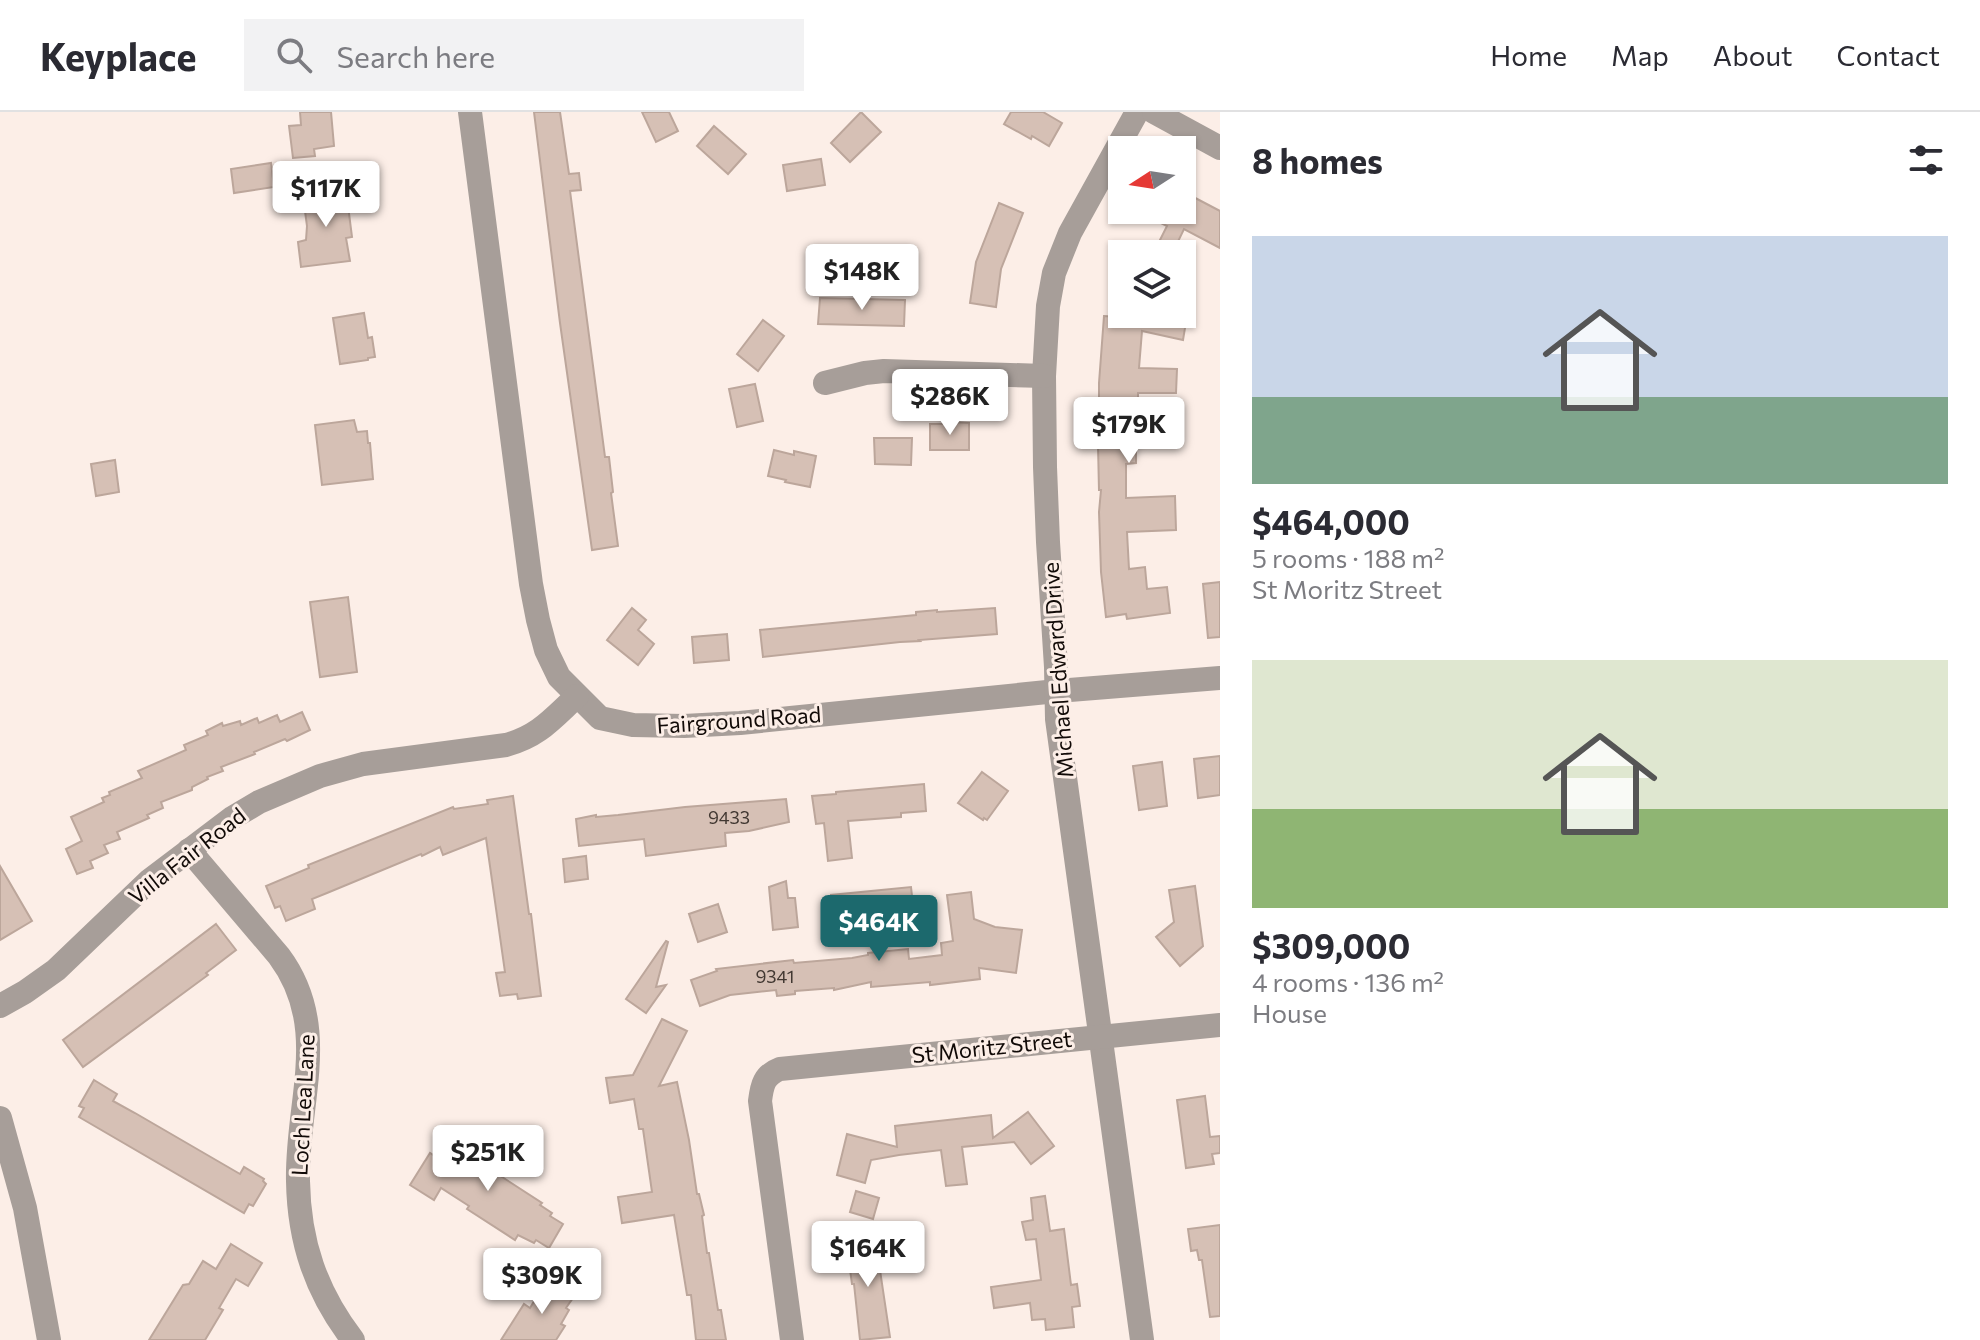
<!DOCTYPE html>
<html lang="en">
<head>
<meta charset="utf-8">
<style>
  :root { --surface:#fff; --page:#f2f2f3; --text:#2b2b33; --muted:#7c7c81; --line:#e1e1e2; --accent:#1c696d }
  body { margin:0; font-family:Commissioner,sans-serif; background:var(--page); color:var(--text); height:100vh; display:flex; flex-direction:column; font-size:30px; white-space:nowrap }
  * { box-sizing:border-box; margin:0 }
  p { font-size:26px; color:var(--muted) }
  .icon { flex:none; width:44px; height:44px; fill:none; stroke:currentColor; stroke-width:2; stroke-linecap:round; stroke-linejoin:round }
  .map { position:relative; flex:1; overflow:hidden }
  .drawer { display:flex; flex-direction:column; background:var(--surface); width:760px }
  .drawer>* { flex:none }
  .needle { width:52px; rotate:258deg }
  .buttons { position:absolute; left:1108px; top:24px; display:grid; gap:16px }
  .buttons a { display:grid; place-items:center; width:88px; height:88px; border-radius:0px; background:var(--surface); box-shadow:0 2px 6px #0004; font-size:40px }
  .price { position:absolute; translate:-50% -68px; padding:0 18px; border-radius:8px; background:#fff; color:#222; font-size:26px; line-height:52px; filter:drop-shadow(0 2px 4px #0008) }
  .price::after { content:''; position:absolute; left:50%; top:48px; width:24px; height:18px; margin-left:-12px; background:inherit; clip-path:polygon(0 0,100% 0,50% 100%) }
  .price.active { background:var(--accent); color:#fff }
  ul { padding:0; list-style:none }
  li { display:grid; align-content:center; gap:16px; height:424px; padding:0 32px }
  li span { display:grid; place-items:center; height:248px; border-radius:0px; color:#555 }
  li>.icon { margin-inline-start:auto }
  span .icon { width:144px; height:144px; fill:#fffc; stroke-width:1 }
  li b { font-size:34px }
  h2 { display:flex; justify-content:space-between; align-items:center; height:96px; padding:0 32px; font-size:34px }
  header { display:flex; align-items:center; gap:48px; box-sizing:border-box; height:112px; padding:0 40px; background:var(--surface); border-bottom:2px solid var(--line) }
  header strong { font-size:38px }
  nav { display:flex; gap:44px; margin-inline-start:auto; font-size:28px }
  .search { width:560px; height:72px; background:var(--page); display:flex; align-items:center; gap:20px; box-sizing:border-box; padding:0 28px; border-radius:0px; color:var(--muted); font-size:30px }
  main { display:flex; flex:1; min-height:0 }
  .map>svg:first-child { display:block }
  .building { fill:#d6c0b5; stroke:#bca69b; stroke-width:2 }
  .lines { fill:none; stroke-linecap:round; stroke-linejoin:round }
  .minor { stroke:#a79e99; stroke-width:24 }
  .labels { text-anchor:middle; stroke-width:6; stroke-linejoin:round; paint-order:stroke }
  .number-label { font-size:18px; fill:#423832 }
  .street-label { font-size:22px; fill:#110a07; stroke:#fceee7 }
</style>
</head>
<body>
<header>
<strong>Keyplace</strong>
<div class="search"><svg class="icon" aria-label="search" viewBox="0 0 24 24"><circle cx="10" cy="10" r="6"/><path d="M15 15l6 6"/></svg>Search here</div>
<nav><a>Home</a><a>Map</a><a>About</a><a>Contact</a></nav>
</header>
<main>
<div class="map">
<svg width="1220" height="1228" viewBox="0 0 1220 1228">
  <rect width="100%" height="100%" fill="#fceee7"/>
  <!-- building -->
  <g class="building">
    <path d="M 300,0 L 331,0 L 334,34 L 314,37 L 315,44 L 293,46 L 289,14 L 301,13 Z"/>
    <path d="M 534,0 L 560,0 L 569,62 L 579,61 L 581,78 L 570,79 L 605,345 L 609,345 L 613,380 L 611,381 L 618,434 L 592,438 L 560,211 Z"/>
    <path d="M 642,0 L 669,0 L 678,19 L 656,30 Z"/>
    <path d="M 861,0 L 881,20 L 850,50 L 831,31 Z"/>
    <path d="M 1011,0 L 1043,0 L 1062,11 L 1049,34 L 1032,24 L 1031,27 L 1004,12 Z"/>
    <path d="M 714,14 L 746,42 L 728,62 L 697,34 Z"/>
    <path d="M 821,47 L 825,73 L 787,79 L 783,53 Z"/>
    <path d="M 271,51 L 274,75 L 234,81 L 231,57 Z"/>
    <path d="M 346,78 L 352,125 L 346,126 L 350,149 L 301,155 L 298,130 L 306,128 L 307,114 L 303,84 Z"/>
    <path d="M 1182,79 L 1220,99 L 1220,136 L 1184,117 L 1172,142 L 1153,142 L 1167,114 L 1135,98 L 1182,98 Z"/>
    <path d="M 999,91 L 1023,101 L 1001,157 L 996,195 L 970,191 L 976,150 Z"/>
    <path d="M 820,186 L 905,188 L 904,214 L 818,212 Z"/>
    <path d="M 364,201 L 368,226 L 372,225 L 375,245 L 368,246 L 368,248 L 340,252 L 333,206 Z"/>
    <path d="M 1104,204 L 1186,210 L 1183,228 L 1142,219 L 1139,256 L 1177,257 L 1176,281 L 1138,281 L 1138,296 L 1126,296 L 1126,332 L 1136,332 L 1136,351 L 1126,352 L 1126,386 L 1175,384 L 1176,418 L 1127,420 L 1129,457 L 1145,455 L 1147,477 L 1167,475 L 1170,501 L 1127,507 L 1126,502 L 1106,505 L 1101,460 L 1099,400 L 1101,378 L 1099,378 L 1098,333 L 1099,333 L 1099,271 Z"/>
    <path d="M 763,208 L 784,224 L 758,259 L 737,242 Z"/>
    <path d="M 755,272 L 763,309 L 737,315 L 729,277 Z"/>
    <path d="M 354,308 L 357,320 L 367,319 L 368,331 L 370,331 L 373,367 L 322,373 L 315,313 Z"/>
    <path d="M 950,310 L 969,311 L 969,338 L 930,338 L 930,312 L 950,312 Z"/>
    <path d="M 874,326 L 912,326 L 911,353 L 875,352 Z"/>
    <path d="M 774,338 L 794,343 L 794,339 L 816,344 L 810,375 L 785,370 L 786,368 L 768,364 Z"/>
    <path d="M 115,348 L 119,380 L 96,384 L 91,352 Z"/>
    <path d="M 1220,470 L 1220,525 L 1208,526 L 1203,472 Z"/>
    <path d="M 348,485 L 357,560 L 320,565 L 310,490 Z"/>
    <path d="M 632,496 L 646,508 L 638,518 L 654,532 L 638,553 L 607,528 Z"/>
    <path d="M 995,496 L 997,522 L 919,528 L 920,529 L 900,530 L 763,545 L 760,518 L 916,503 L 916,500 L 937,498 L 937,500 Z"/>
    <path d="M 727,522 L 729,548 L 694,551 L 692,525 Z"/>
    <path d="M 302,600 L 310,618 L 287,629 L 285,627 L 254,640 L 255,642 L 221,655 L 223,659 L 207,665 L 208,667 L 192,675 L 192,678 L 161,690 L 163,696 L 147,703 L 149,706 L 117,720 L 120,727 L 104,733 L 108,741 L 90,749 L 93,756 L 77,762 L 66,737 L 82,729 L 71,705 L 104,690 L 102,686 L 110,683 L 109,680 L 142,666 L 138,659 L 186,638 L 184,633 L 208,623 L 206,619 L 222,611 L 223,614 L 240,609 L 241,613 L 257,606 L 259,611 L 277,603 L 280,610 Z"/>
    <path d="M 1220,644 L 1220,683 L 1198,686 L 1194,647 Z"/>
    <path d="M 1162,650 L 1167,694 L 1139,698 L 1133,654 Z"/>
    <path d="M 982,660 L 1008,679 L 987,708 L 984,706 L 983,708 L 958,691 Z"/>
    <path d="M 924,672 L 926,699 L 901,701 L 901,705 L 848,709 L 852,746 L 828,749 L 824,711 L 816,712 L 812,684 L 836,682 L 836,680 Z"/>
    <path d="M 513,684 L 529,802 L 531,802 L 541,884 L 518,887 L 517,882 L 500,884 L 496,861 L 505,860 L 486,726 L 443,743 L 440,735 L 422,744 L 421,742 L 327,781 L 312,787 L 315,797 L 286,809 L 280,794 L 275,796 L 266,774 L 309,756 L 308,753 L 453,695 L 454,697 L 488,692 L 487,688 Z"/>
    <path d="M 786,687 L 789,710 L 749,719 L 725,721 L 726,734 L 646,744 L 644,727 L 579,734 L 576,707 L 596,703 L 596,705 L 618,703 L 685,695 Z"/>
    <path d="M 586,744 L 588,767 L 565,770 L 563,747 Z"/>
    <path d="M 0,754 L 32,809 L 0,828 Z"/>
    <path d="M 786,769 L 788,786 L 795,786 L 798,815 L 773,818 L 769,775 Z"/>
    <path d="M 1195,774 L 1203,834 L 1180,854 L 1156,825 L 1174,810 L 1169,778 Z"/>
    <path d="M 911,775 L 914,802 L 905,801 L 906,820 L 866,818 L 865,805 L 834,809 L 831,783 Z"/>
    <path d="M 971,780 L 974,807 L 995,815 L 1022,818 L 1016,861 L 979,856 L 980,867 L 930,873 L 930,870 L 871,875 L 871,870 L 834,878 L 834,876 L 795,879 L 795,882 L 777,884 L 776,878 L 730,883 L 700,894 L 691,868 L 717,859 L 716,857 L 793,848 L 794,851 L 852,846 L 868,843 L 868,841 L 908,837 L 909,847 L 942,843 L 941,831 L 953,829 L 947,783 Z"/>
    <path d="M 718,792 L 727,820 L 698,830 L 689,802 Z"/>
    <path d="M 216,812 L 236,838 L 206,861 L 208,863 L 83,955 L 63,928 Z"/>
    <path d="M 666,829 L 668,830 L 656,875 L 666,873 L 646,901 L 626,887 Z"/>
    <path d="M 662,907 L 687,919 L 659,974 L 677,970 L 689,1028 L 697,1082 L 699,1082 L 704,1103 L 702,1104 L 707,1141 L 709,1141 L 718,1198 L 721,1198 L 726,1228 L 696,1228 L 691,1183 L 687,1183 L 674,1103 L 622,1111 L 618,1085 L 652,1080 L 643,1017 L 639,1017 L 634,987 L 610,991 L 606,966 L 633,963 Z"/>
    <path d="M 94,968 L 117,982 L 113,989 L 135,1001 L 240,1062 L 244,1055 L 264,1067 L 263,1069 L 266,1072 L 253,1094 L 249,1092 L 244,1101 L 79,1005 L 84,996 L 79,994 Z"/>
    <path d="M 1205,984 L 1210,1025 L 1220,1024 L 1220,1041 L 1212,1042 L 1214,1052 L 1186,1056 L 1177,988 Z"/>
    <path d="M 1028,1000 L 1054,1034 L 1031,1052 L 1014,1030 L 962,1035 L 967,1072 L 946,1074 L 941,1038 L 899,1043 L 871,1048 L 865,1071 L 837,1063 L 847,1022 L 897,1035 L 895,1014 L 991,1003 L 993,1026 Z"/>
    <path d="M 467,1025 L 484,1037 L 504,1048 L 496,1061 L 542,1091 L 540,1093 L 552,1101 L 550,1104 L 563,1112 L 549,1136 L 536,1128 L 534,1131 L 518,1123 L 515,1128 L 467,1097 L 469,1094 L 441,1076 L 434,1088 L 410,1073 L 430,1041 L 447,1052 Z"/>
    <path d="M 856,1079 L 879,1086 L 873,1107 L 850,1100 Z"/>
    <path d="M 1045,1084 L 1050,1119 L 1064,1117 L 1071,1173 L 1077,1172 L 1080,1194 L 1072,1195 L 1074,1215 L 1046,1218 L 1045,1207 L 1032,1208 L 1030,1191 L 994,1196 L 991,1175 L 1041,1168 L 1036,1127 L 1026,1128 L 1022,1110 L 1033,1108 L 1031,1086 Z"/>
    <path d="M 1220,1113 L 1220,1204 L 1210,1205 L 1202,1148 L 1199,1148 L 1197,1138 L 1191,1139 L 1188,1117 Z"/>
    <path d="M 875,1125 L 890,1225 L 860,1228 L 854,1172 L 852,1172 L 846,1129 Z"/>
    <path d="M 231,1132 L 262,1151 L 248,1174 L 236,1167 L 219,1196 L 223,1198 L 205,1228 L 149,1228 L 183,1173 L 189,1172 L 203,1149 L 216,1157 Z"/>
    <path d="M 551,1168 L 575,1183 L 566,1196 L 569,1198 L 561,1212 L 565,1214 L 556,1228 L 501,1228 L 524,1192 L 530,1196 L 539,1181 L 542,1183 Z"/>
  </g>
  <g class="lines">
    <!-- minor -->
    <g class="minor">
      <path d="M 470,0 L 531,472 L 538,508 L 546,538 L 559,565 L 600,606 L 633,613 L 684,614 L 740,611 L 1057,579 L 1220,566"/>
      <path d="M 1137,0 L 1070,121 L 1054,161 L 1048,194 L 1044,264 L 1045,355 L 1048,430 L 1056,555 L 1057,607 L 1142,1228"/>
      <path d="M 1154,0 L 1220,36"/>
      <path d="M 825,271 L 865,261 L 884,259 L 1044,264"/>
      <path d="M 189,738 L 279,844 C 332,915 296,990 298,1069 C 299,1130 316,1180 353,1228"/>
      <path d="M 0,894 L 25,880 L 56,858 L 150,768 L 232,706 L 259,690 L 320,664 L 363,652 L 506,633 C 539,624 552,607 577,584"/>
      <path d="M 0,1006 L 25,1096 L 49,1228"/>
      <path d="M 792,1228 L 760,989 C 762,973 764,963 780,957 L 1220,913"/>
    </g>
  </g>
  <g class="labels">
    <!-- number labels -->
    <g class="number-label">
      <text x="729" y="712">9433</text>
      <text x="775" y="871">9341</text>
    </g>
    <!-- street labels -->
    <g class="street-label">
      <text transform="translate(1058 558) rotate(-94)" y="8">Michael Edward Drive</text>
      <text transform="translate(739 608) rotate(-4)" y="8">Fairground Road</text>
      <text transform="translate(187 744) rotate(-38)" y="8">Villa Fair Road</text>
      <text transform="translate(992 935) rotate(-6)" y="8">St Moritz Street</text>
      <text transform="translate(303 993) rotate(-87)" y="8">Loch Lea Lane</text>
    </g>
  </g>
</svg>
<div class="buttons">
<a><svg class="needle" viewBox="-14 -14 28 28"><path d="M0-13l5 13h-10z" fill="#e53935"/><path d="M0 13l5-13h-10z" fill="#7c7c81"/></svg></a>
<a><svg class="icon" aria-label="layers" viewBox="0 0 24 24"><path d="M12 4l9 5-9 5-9-5zM3 14l9 5 9-5"/></svg></a>
</div>
<b class="price" style="left:326px;top:117px">$117K</b>
<b class="price" style="left:862px;top:200px">$148K</b>
<b class="price" style="left:950px;top:325px">$286K</b>
<b class="price" style="left:1129px;top:353px">$179K</b>
<b class="price active" style="left:879px;top:851px">$464K</b>
<b class="price" style="left:488px;top:1081px">$251K</b>
<b class="price" style="left:868px;top:1177px">$164K</b>
<b class="price" style="left:542px;top:1204px">$309K</b>
</div>
<section class="drawer">
<h2>8 homes<svg class="icon" aria-label="filters" viewBox="0 0 24 24"><path d="M4 7h16M4 17h16"/><circle cx="9" cy="7" r="2"/><circle cx="15" cy="17" r="2"/></svg></h2>
<ul>
<li><span style="background:linear-gradient(#c9d6e8 65%,#7fa58c 0)"><svg class="icon" aria-label="home" viewBox="0 0 24 24"><path d="M3 11l9-7 9 7M6 9v11h12V9"/></svg></span><div><b>$464,000</b><p>5 rooms · 188 m²</p><p>St Moritz Street</p></div></li>
<li><span style="background:linear-gradient(#dfe7d0 60%,#8fb573 0)"><svg class="icon" aria-label="home" viewBox="0 0 24 24"><path d="M3 11l9-7 9 7M6 9v11h12V9"/></svg></span><div><b>$309,000</b><p>4 rooms · 136 m²</p><p>House</p></div></li>
</ul>
</section>
</main>
</body>
</html>
